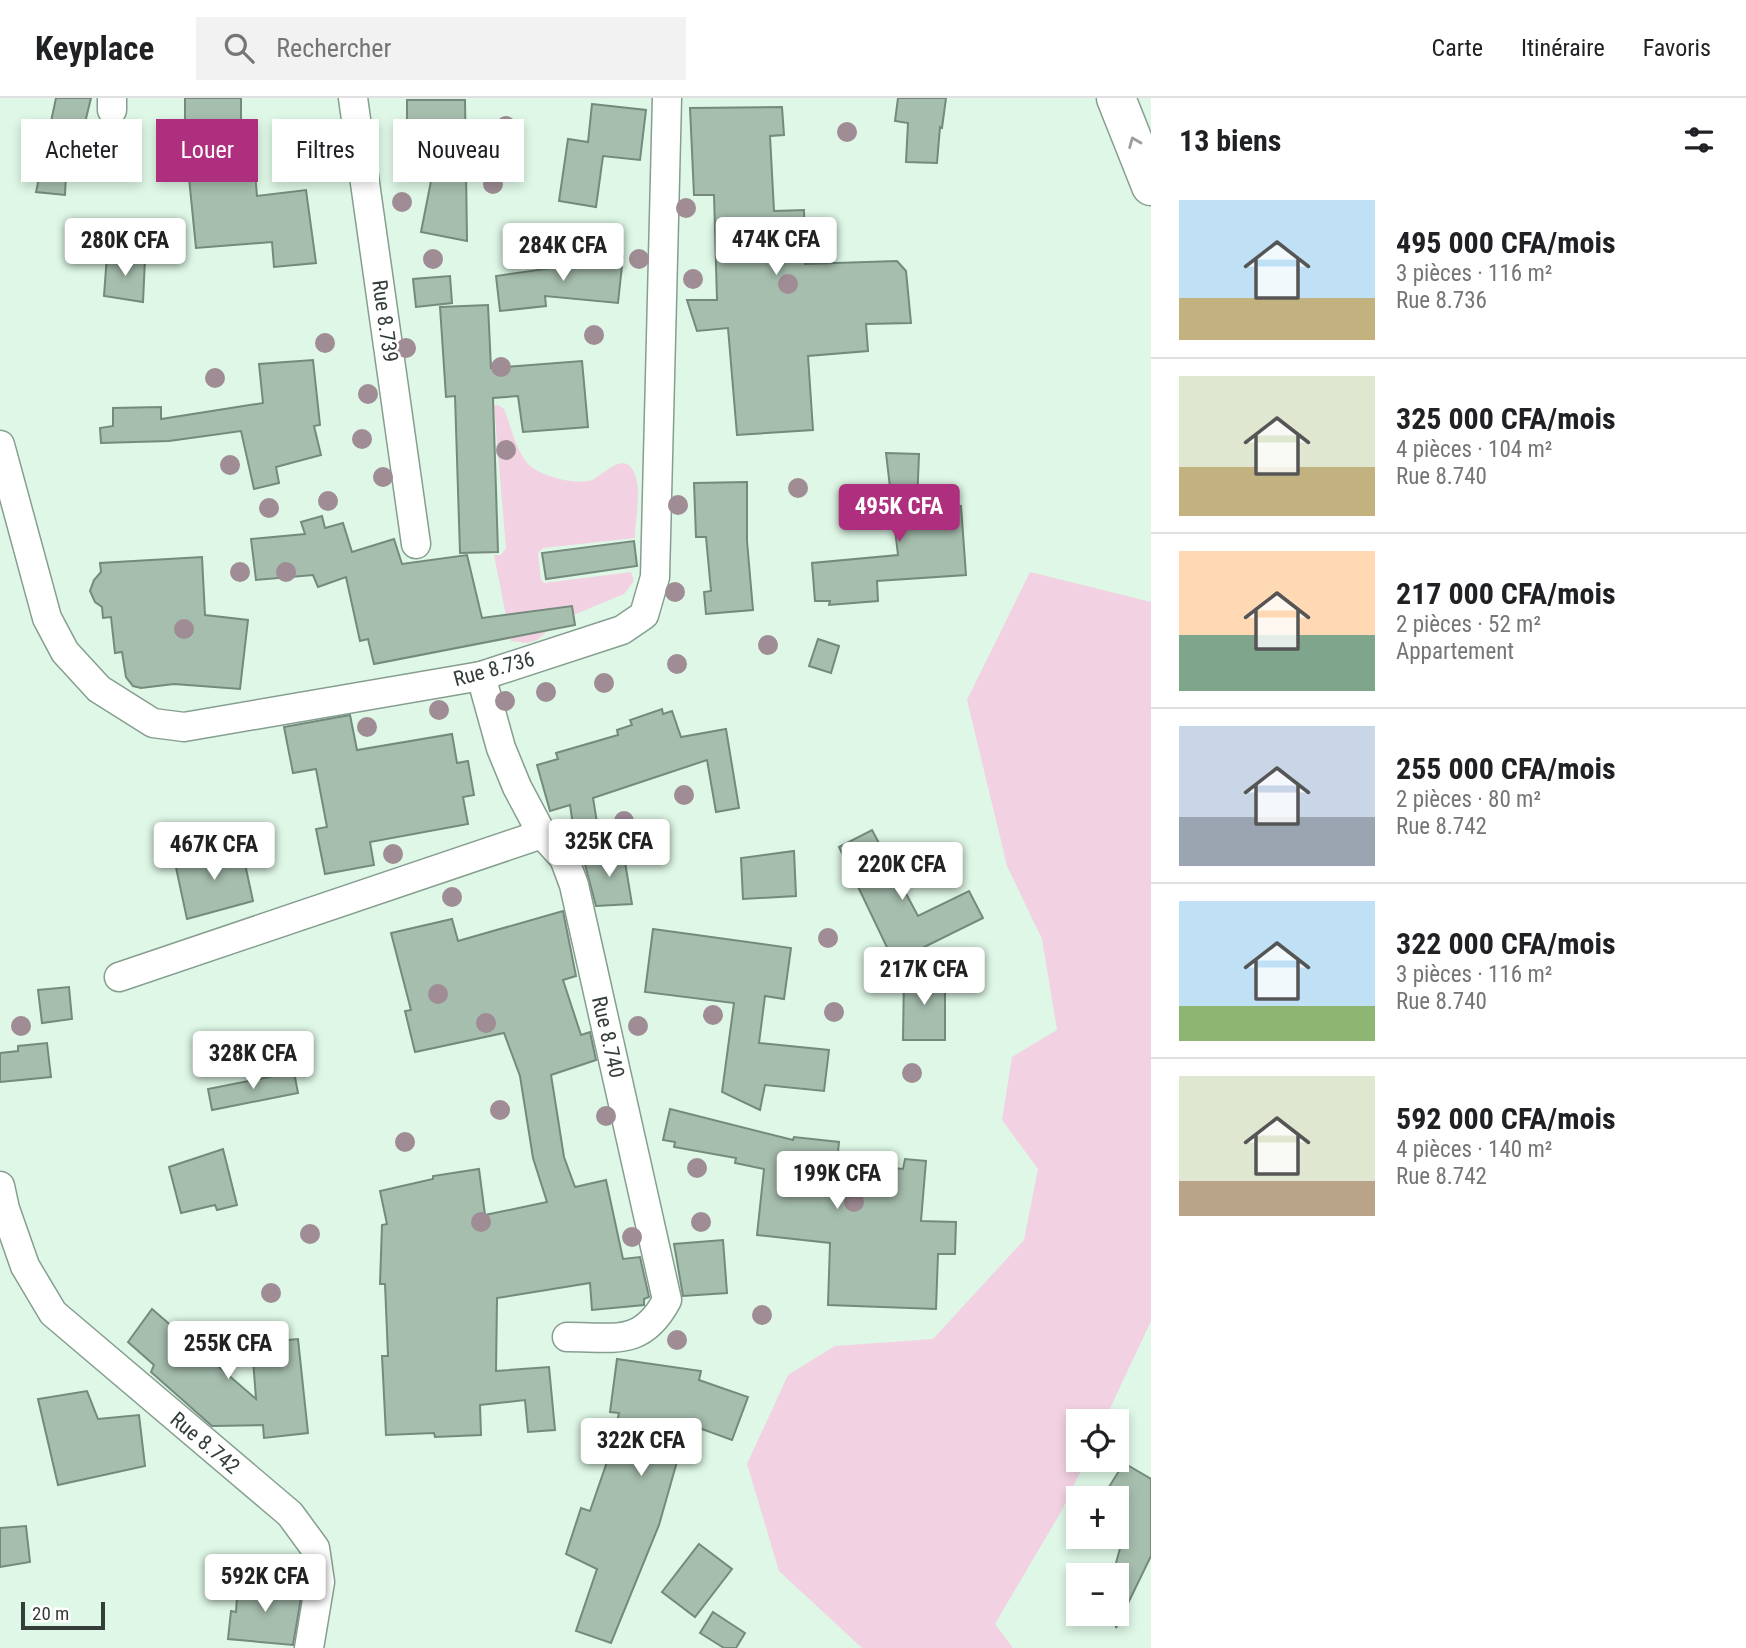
<!DOCTYPE html>
<html lang="fr">
<head>
<meta charset="utf-8">
<style>
  :root { --surface:#fff; --page:#f2f2f2; --text:#202124; --muted:#757577; --line:#e0e0e0; --accent:#ae2f7d }
  body { margin:0; font-family:"Roboto Condensed",sans-serif; background:var(--page); color:var(--text); height:100vh; display:flex; flex-direction:column; font-size:26px; white-space:nowrap }
  * { box-sizing:border-box; margin:0 }
  p { font-size:23px; color:var(--muted) }
  .icon { flex:none; width:38px; height:38px; fill:none; stroke:currentColor; stroke-width:2; stroke-linecap:round; stroke-linejoin:round }
  .map { position:relative; flex:1; overflow:hidden }
  .drawer { display:flex; flex-direction:column; background:var(--surface); width:595px }
  .drawer>* { flex:none }
  .top-card { position:absolute; left:21px; top:21px; width:665px; height:63px; display:flex; gap:14px }
  .controls { position:absolute; left:1066px; top:1311px; display:grid; gap:14px }
  .controls a { display:grid; place-items:center; width:63px; height:63px; border-radius:0px; background:var(--surface); box-shadow:0 4px 10px #0003; font-size:35px }
  .scale { position:absolute; left:21px; bottom:18px; width:84px; box-sizing:border-box; padding-left:7px; border:4px solid #343e38; border-top:0; font-size:19px; line-height:24px; white-space:nowrap; color:#343e38; -webkit-text-stroke:5px #fff; paint-order:stroke }
  .price { position:absolute; translate:-50% -60px; padding:0 16px; border-radius:7px; background:#fff; color:#222; font-size:23px; line-height:46px; filter:drop-shadow(0 2px 4px #0008) }
  .price::after { content:''; position:absolute; left:50%; top:42px; width:21px; height:16px; margin-left:-10px; background:inherit; clip-path:polygon(0 0,100% 0,50% 100%) }
  .price.current { background:var(--accent); color:#fff }
  ul { padding:0; list-style:none }
  li { display:flex; align-items:center; gap:21px; height:175px; padding:0 28px }
  li+li { border-top:2px solid var(--line) }
  li span { display:grid; place-items:center; flex:none; width:196px; height:140px; border-radius:0px; color:#555 }
  li>.icon { margin-inline-start:auto }
  span .icon { width:84px; height:84px; fill:#fffc; stroke-width:1 }
  li b { font-size:30px }
  h2 { display:flex; justify-content:space-between; align-items:center; height:84px; padding:0 28px; font-size:30px }
  .tag { padding:0 24px; border-radius:0px; background:var(--surface); box-shadow:0 4px 10px #0003; font-size:24px; line-height:63px }
  .tag.current { background:var(--accent); color:#fff }
  header { display:flex; align-items:center; gap:42px; box-sizing:border-box; height:98px; padding:0 35px; background:var(--surface); border-bottom:2px solid var(--line) }
  header strong { font-size:33px }
  nav { display:flex; gap:38px; margin-inline-start:auto; font-size:24px }
  .search { width:490px; height:63px; background:var(--page); display:flex; align-items:center; gap:18px; box-sizing:border-box; padding:0 24px; border-radius:0px; color:var(--muted); font-size:26px }
  main { display:flex; flex:1; min-height:0 }
  .map>svg:first-child { display:block }
  .green { fill:#f2d2e2 }
  .building { fill:#a6beae; stroke:#748a7c; stroke-width:2 }
  .lines { fill:none; stroke-linecap:round; stroke-linejoin:round }
  .minor-casing { stroke:#869e8f; stroke-width:31 }
  .motorway-casing { stroke:#869e8f; stroke-width:41 }
  .minor { stroke:#fff; stroke-width:28 }
  .motorway { stroke:#fff; stroke-width:38 }
  .tree { fill:#9f8c95 }
  .oneway { stroke:#9a9e9c }
  .labels { text-anchor:middle; stroke-width:5; stroke-linejoin:round; paint-order:stroke }
  .street-label { font-size:21px; fill:#343e38; stroke:#fff }
</style>
</head>
<body>
<header>
<strong>Keyplace</strong>
<div class="search"><svg class="icon" aria-label="search" viewBox="0 0 24 24"><circle cx="10" cy="10" r="6"/><path d="M15 15l6 6"/></svg>Rechercher</div>
<nav><a>Carte</a><a>Itinéraire</a><a>Favoris</a></nav>
</header>
<main>
<div class="map">
<svg width="1151" height="1550" viewBox="0 0 1151 1550">
  <rect width="100%" height="100%" fill="#def7e6"/>
  <!-- green -->
  <g class="green">
    <path d="M 498,307 L 504,311 C 511,328 516,353 528,366 C 539,378 580,389 594,381 C 606,374 628,350 636,380 C 641,397 635,423 635,440 L 543,450 L 538,455 L 541,482 L 544,485 L 631,474 L 634,483 L 624,496 L 559,523 L 537,542 L 527,545 L 511,543 L 494,457 L 501,457 L 506,450 L 494,308 Z"/>
    <path d="M 1030,474 L 1151,504 L 1151,1223 L 1104,1323 L 1078,1323 L 1078,1362 L 1086,1362 L 1062,1412 L 995,1526 L 1013,1550 L 862,1550 L 779,1473 L 747,1366 L 788,1277 L 835,1248 L 933,1241 L 1024,1142 L 1038,1071 L 1002,1022 L 1012,959 L 1057,932 L 1042,841 L 1007,768 L 967,602 Z"/>
  </g>
  <!-- building -->
  <g class="building">
    <path d="M 56,0 L 91,0 L 77,58 L 67,56 L 65,97 L 36,94 Z"/>
    <path d="M 185,0 L 241,0 L 241,23 L 185,22 Z"/>
    <path d="M 898,0 L 946,0 L 942,30 L 940,29 L 937,65 L 906,64 L 908,25 L 895,23 Z"/>
    <path d="M 407,2 L 465,2 L 467,143 L 421,134 L 432,78 L 407,75 Z"/>
    <path d="M 592,6 L 646,12 L 640,62 L 603,58 L 596,109 L 559,103 L 568,41 L 588,44 Z"/>
    <path d="M 782,9 L 784,37 L 770,38 L 774,113 L 804,112 L 805,166 L 897,163 L 906,173 L 911,225 L 866,226 L 868,253 L 808,258 L 813,332 L 737,337 L 728,230 L 697,233 L 687,202 L 717,202 L 714,97 L 694,97 L 690,10 Z"/>
    <path d="M 254,63 L 257,98 L 306,92 L 316,165 L 274,169 L 272,144 L 196,150 L 188,70 Z"/>
    <path d="M 590,154 L 623,158 L 618,205 L 545,198 L 546,208 L 500,213 L 496,178 L 581,166 L 581,158 L 590,159 Z"/>
    <path d="M 107,157 L 145,161 L 143,204 L 104,198 Z"/>
    <path d="M 450,178 L 452,205 L 416,209 L 413,181 Z"/>
    <path d="M 488,207 L 491,270 L 582,263 L 588,329 L 523,334 L 518,298 L 493,300 L 498,454 L 460,455 L 455,298 L 446,299 L 440,209 Z"/>
    <path d="M 313,262 L 320,327 L 314,328 L 321,357 L 276,369 L 279,385 L 254,391 L 241,333 L 169,343 L 101,345 L 100,330 L 113,328 L 113,310 L 161,309 L 161,321 L 263,305 L 259,266 Z"/>
    <path d="M 886,355 L 919,356 L 917,407 L 961,408 L 966,477 L 877,483 L 878,503 L 829,507 L 830,503 L 815,503 L 812,465 L 898,457 Z"/>
    <path d="M 747,384 L 747,443 L 753,512 L 706,516 L 704,494 L 711,493 L 706,439 L 696,439 L 694,385 Z"/>
    <path d="M 322,418 L 325,430 L 343,425 L 352,454 L 394,441 L 402,466 L 467,457 L 482,520 L 572,508 L 575,527 L 374,566 L 368,541 L 360,543 L 346,479 L 318,489 L 313,477 L 256,482 L 251,441 L 305,436 L 301,424 Z"/>
    <path d="M 634,443 L 637,468 L 546,481 L 542,455 Z"/>
    <path d="M 202,459 L 205,517 L 248,522 L 240,591 L 174,586 L 141,590 L 133,588 L 126,579 L 122,554 L 115,555 L 111,519 L 103,520 L 102,509 L 95,504 L 90,493 L 94,482 L 101,474 L 100,465 Z"/>
    <path d="M 818,541 L 839,548 L 831,575 L 809,568 Z"/>
    <path d="M 662,611 L 663,616 L 672,613 L 681,639 L 726,631 L 739,710 L 716,714 L 707,662 L 593,700 L 600,743 L 576,746 L 570,707 L 550,713 L 537,667 L 558,661 L 556,655 L 618,637 L 617,632 L 632,627 L 630,622 Z"/>
    <path d="M 350,617 L 357,652 L 452,636 L 457,665 L 468,663 L 474,697 L 463,699 L 468,726 L 370,744 L 374,767 L 325,776 L 316,731 L 327,729 L 316,671 L 293,675 L 284,629 Z"/>
    <path d="M 872,732 L 918,818 L 969,793 L 983,820 L 894,864 L 839,749 Z"/>
    <path d="M 241,747 L 253,803 L 187,821 L 175,765 Z"/>
    <path d="M 623,752 L 632,806 L 596,808 L 583,759 Z"/>
    <path d="M 794,753 L 796,798 L 743,801 L 741,760 Z"/>
    <path d="M 563,813 L 576,878 L 563,882 L 581,937 L 590,934 L 596,962 L 551,977 L 564,1059 L 575,1089 L 606,1082 L 623,1161 L 640,1159 L 649,1199 L 644,1201 L 644,1207 L 592,1212 L 590,1185 L 497,1200 L 496,1273 L 549,1269 L 555,1332 L 528,1334 L 525,1302 L 480,1307 L 481,1337 L 435,1339 L 434,1335 L 386,1337 L 382,1258 L 388,1258 L 385,1186 L 380,1186 L 382,1127 L 387,1126 L 380,1093 L 433,1081 L 433,1078 L 479,1071 L 485,1117 L 547,1104 L 533,1060 L 520,978 L 504,935 L 415,954 L 405,913 L 411,912 L 391,835 L 452,821 L 458,843 Z"/>
    <path d="M 653,831 L 791,850 L 784,901 L 765,898 L 759,945 L 829,952 L 824,993 L 765,987 L 760,1012 L 722,994 L 734,905 L 645,894 Z"/>
    <path d="M 904,875 L 945,875 L 945,942 L 903,942 Z"/>
    <path d="M 69,889 L 72,921 L 42,925 L 38,892 Z"/>
    <path d="M 47,945 L 51,979 L 0,984 L 0,955 L 18,953 L 18,948 Z"/>
    <path d="M 294,974 L 298,995 L 212,1012 L 208,991 Z"/>
    <path d="M 670,1011 L 793,1042 L 794,1039 L 839,1044 L 837,1064 L 903,1071 L 905,1061 L 926,1063 L 921,1123 L 956,1124 L 955,1156 L 938,1156 L 936,1211 L 828,1207 L 830,1145 L 757,1137 L 764,1071 L 735,1065 L 736,1060 L 674,1049 L 675,1044 L 663,1042 Z"/>
    <path d="M 223,1051 L 237,1107 L 217,1112 L 215,1107 L 181,1115 L 169,1069 Z"/>
    <path d="M 723,1142 L 727,1195 L 683,1198 L 674,1146 Z"/>
    <path d="M 152,1211 L 256,1301 L 253,1261 L 257,1261 L 255,1245 L 298,1241 L 308,1335 L 264,1340 L 263,1327 L 212,1328 L 151,1274 L 154,1267 L 128,1244 Z"/>
    <path d="M 617,1261 L 701,1273 L 699,1282 L 748,1299 L 732,1342 L 691,1327 L 690,1333 L 686,1332 L 659,1427 L 611,1545 L 576,1533 L 597,1471 L 566,1456 L 581,1410 L 590,1413 L 608,1361 L 619,1315 L 610,1314 Z"/>
    <path d="M 87,1293 L 98,1321 L 139,1317 L 145,1368 L 58,1387 L 38,1301 Z"/>
    <path d="M 1124,1365 L 1151,1381 L 1151,1458 L 1116,1530 L 1116,1465 L 1127,1425 L 1116,1421 L 1116,1400 L 1102,1400 Z"/>
    <path d="M 26,1428 L 30,1464 L 0,1469 L 0,1430 Z"/>
    <path d="M 699,1446 L 732,1471 L 695,1519 L 662,1494 Z"/>
    <path d="M 238,1484 L 287,1489 L 286,1492 L 302,1494 L 293,1547 L 228,1541 L 231,1513 L 236,1514 Z"/>
    <path d="M 713,1514 L 745,1535 L 736,1550 L 724,1550 L 700,1535 Z"/>
  </g>
  <g class="lines">
    <defs>
      <g id="minor">
        <path d="M 353,0 L 416,446"/>
        <path d="M 112,12 L 112,0"/>
        <path d="M 0,347 L 47,520 L 65,554 L 99,591 L 153,625 L 184,629 L 481,578 L 622,532 L 644,517 L 655,479 L 667,0"/>
        <path d="M 481,578 L 501,650 L 517,689 L 542,736 L 564,760 L 574,787 L 667,1202 C 642,1249 615,1239 567,1239"/>
        <path d="M 119,879 L 542,736"/>
        <path d="M 0,1088 L 5,1111 L 25,1168 L 53,1215 L 290,1416 L 315,1450 L 320,1484 L 309,1550"/>
      </g>
      <path id="motorway" d="M 1116,0 L 1151,88"/>
    </defs>
    <!-- minor casing -->
    <use href="#minor" class="minor-casing"/>
    <!-- motorway casing -->
    <use href="#motorway" class="motorway-casing"/>
    <!-- minor -->
    <use href="#minor" class="minor"/>
    <!-- motorway -->
    <use href="#motorway" class="motorway"/>
  </g>
  <!-- trees -->
  <g class="tree">
    <circle cx="506" cy="28" r="10"/>
    <circle cx="847" cy="34" r="10"/>
    <circle cx="493" cy="86" r="10"/>
    <circle cx="402" cy="104" r="10"/>
    <circle cx="686" cy="110" r="10"/>
    <circle cx="593" cy="138" r="10"/>
    <circle cx="433" cy="161" r="10"/>
    <circle cx="639" cy="161" r="10"/>
    <circle cx="693" cy="181" r="10"/>
    <circle cx="788" cy="186" r="10"/>
    <circle cx="594" cy="237" r="10"/>
    <circle cx="325" cy="245" r="10"/>
    <circle cx="406" cy="250" r="10"/>
    <circle cx="501" cy="269" r="10"/>
    <circle cx="215" cy="280" r="10"/>
    <circle cx="368" cy="296" r="10"/>
    <circle cx="362" cy="341" r="10"/>
    <circle cx="506" cy="352" r="10"/>
    <circle cx="230" cy="367" r="10"/>
    <circle cx="383" cy="379" r="10"/>
    <circle cx="798" cy="390" r="10"/>
    <circle cx="328" cy="403" r="10"/>
    <circle cx="678" cy="407" r="10"/>
    <circle cx="269" cy="410" r="10"/>
    <circle cx="240" cy="474" r="10"/>
    <circle cx="286" cy="474" r="10"/>
    <circle cx="675" cy="494" r="10"/>
    <circle cx="184" cy="531" r="10"/>
    <circle cx="768" cy="547" r="10"/>
    <circle cx="677" cy="566" r="10"/>
    <circle cx="604" cy="585" r="10"/>
    <circle cx="546" cy="594" r="10"/>
    <circle cx="505" cy="603" r="10"/>
    <circle cx="439" cy="612" r="10"/>
    <circle cx="367" cy="629" r="10"/>
    <circle cx="684" cy="697" r="10"/>
    <circle cx="624" cy="723" r="10"/>
    <circle cx="393" cy="756" r="10"/>
    <circle cx="452" cy="799" r="10"/>
    <circle cx="828" cy="840" r="10"/>
    <circle cx="438" cy="896" r="10"/>
    <circle cx="834" cy="914" r="10"/>
    <circle cx="713" cy="917" r="10"/>
    <circle cx="486" cy="925" r="10"/>
    <circle cx="21" cy="928" r="10"/>
    <circle cx="638" cy="928" r="10"/>
    <circle cx="912" cy="975" r="10"/>
    <circle cx="500" cy="1012" r="10"/>
    <circle cx="606" cy="1018" r="10"/>
    <circle cx="405" cy="1044" r="10"/>
    <circle cx="697" cy="1070" r="10"/>
    <circle cx="854" cy="1104" r="10"/>
    <circle cx="481" cy="1124" r="10"/>
    <circle cx="701" cy="1124" r="10"/>
    <circle cx="310" cy="1136" r="10"/>
    <circle cx="632" cy="1139" r="10"/>
    <circle cx="271" cy="1195" r="10"/>
    <circle cx="762" cy="1217" r="10"/>
    <circle cx="677" cy="1242" r="10"/>
  </g>
  <!-- one-way arrows -->
  <defs><path id="oneway-chevron" d="M-2-3.5L2.5 0L-2 3.5" fill="none" stroke-width="1.6" stroke-linecap="round" stroke-linejoin="round" transform="scale(1.75)"/></defs>
  <use class="oneway" href="#oneway-chevron" transform="translate(1134 44) rotate(-112)"/>
  <g class="labels">
    <!-- street labels -->
    <g class="street-label">
      <text transform="translate(385 223) rotate(82)" y="7">Rue 8.739</text>
      <text transform="translate(494 571) rotate(-15)" y="7">Rue 8.736</text>
      <text transform="translate(608 939) rotate(77)" y="7">Rue 8.740</text>
      <text transform="translate(205 1345) rotate(40)" y="7">Rue 8.742</text>
    </g>
  </g>
</svg>
<div class="controls">
<a><svg class="icon" aria-label="locate" viewBox="0 0 24 24"><circle cx="12" cy="12" r="6"/><path d="M12 2v4M12 18v4M2 12h4M18 12h4"/></svg></a>
<a>+</a>
<a>−</a>
</div>
<div class="scale">20 m</div>
<b class="price" style="left:776px;top:179px">474K CFA</b>
<b class="price" style="left:125px;top:180px">280K CFA</b>
<b class="price" style="left:563px;top:185px">284K CFA</b>
<b class="price current" style="left:899px;top:446px">495K CFA</b>
<b class="price" style="left:609px;top:781px">325K CFA</b>
<b class="price" style="left:214px;top:784px">467K CFA</b>
<b class="price" style="left:902px;top:804px">220K CFA</b>
<b class="price" style="left:924px;top:909px">217K CFA</b>
<b class="price" style="left:253px;top:993px">328K CFA</b>
<b class="price" style="left:837px;top:1113px">199K CFA</b>
<b class="price" style="left:228px;top:1283px">255K CFA</b>
<b class="price" style="left:641px;top:1380px">322K CFA</b>
<b class="price" style="left:265px;top:1516px">592K CFA</b>
<div class="top-card">
<a class="tag">Acheter</a>
<a class="tag current">Louer</a>
<a class="tag">Filtres</a>
<a class="tag">Nouveau</a>
</div>
</div>
<section class="drawer">
<h2>13 biens<svg class="icon" aria-label="filters" viewBox="0 0 24 24"><path d="M4 7h16M4 17h16"/><circle cx="9" cy="7" r="2"/><circle cx="15" cy="17" r="2"/></svg></h2>
<ul>
<li><span style="background:linear-gradient(#bfe0f5 70%,#c2b280 0)"><svg class="icon" aria-label="home" viewBox="0 0 24 24"><path d="M3 11l9-7 9 7M6 9v11h12V9"/></svg></span><div><b>495 000 CFA/mois</b><p>3 pièces · 116 m²</p><p>Rue 8.736</p></div></li>
<li><span style="background:linear-gradient(#dfe7d0 65%,#c2b280 0)"><svg class="icon" aria-label="home" viewBox="0 0 24 24"><path d="M3 11l9-7 9 7M6 9v11h12V9"/></svg></span><div><b>325 000 CFA/mois</b><p>4 pièces · 104 m²</p><p>Rue 8.740</p></div></li>
<li><span style="background:linear-gradient(#ffd9b3 60%,#7fa58c 0)"><svg class="icon" aria-label="home" viewBox="0 0 24 24"><path d="M3 11l9-7 9 7M6 9v11h12V9"/></svg></span><div><b>217 000 CFA/mois</b><p>2 pièces · 52 m²</p><p>Appartement</p></div></li>
<li><span style="background:linear-gradient(#c9d6e8 65%,#9aa5b1 0)"><svg class="icon" aria-label="home" viewBox="0 0 24 24"><path d="M3 11l9-7 9 7M6 9v11h12V9"/></svg></span><div><b>255 000 CFA/mois</b><p>2 pièces · 80 m²</p><p>Rue 8.742</p></div></li>
<li><span style="background:linear-gradient(#bfe0f5 75%,#8fb573 0)"><svg class="icon" aria-label="home" viewBox="0 0 24 24"><path d="M3 11l9-7 9 7M6 9v11h12V9"/></svg></span><div><b>322 000 CFA/mois</b><p>3 pièces · 116 m²</p><p>Rue 8.740</p></div></li>
<li><span style="background:linear-gradient(#dfe7d0 75%,#b9a48a 0)"><svg class="icon" aria-label="home" viewBox="0 0 24 24"><path d="M3 11l9-7 9 7M6 9v11h12V9"/></svg></span><div><b>592 000 CFA/mois</b><p>4 pièces · 140 m²</p><p>Rue 8.742</p></div></li>
</ul>
</section>
</main>
</body>
</html>
